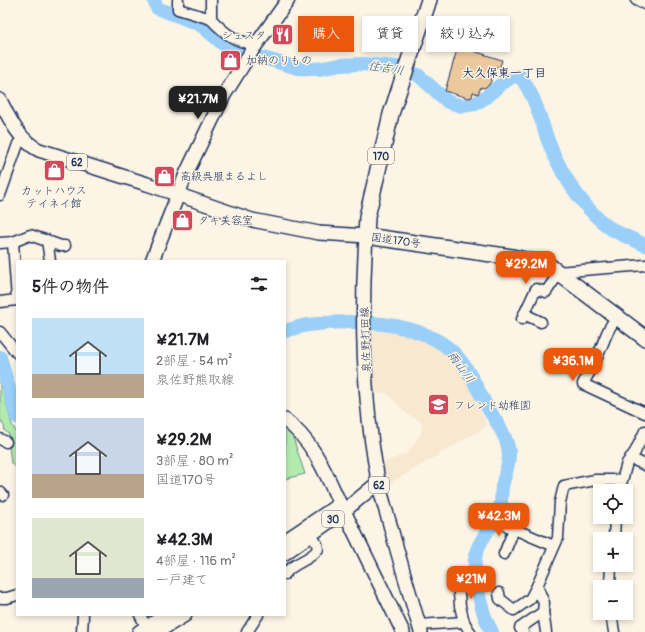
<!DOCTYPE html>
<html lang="ja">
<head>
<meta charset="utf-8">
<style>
  :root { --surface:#fff; --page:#f2f2f2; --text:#202124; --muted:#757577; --accent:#ea580c }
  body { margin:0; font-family:Pangolin,"Klee One",sans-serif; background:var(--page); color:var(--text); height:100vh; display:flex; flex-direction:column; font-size:15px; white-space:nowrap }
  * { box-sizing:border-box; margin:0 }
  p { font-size:13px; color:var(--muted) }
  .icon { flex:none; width:22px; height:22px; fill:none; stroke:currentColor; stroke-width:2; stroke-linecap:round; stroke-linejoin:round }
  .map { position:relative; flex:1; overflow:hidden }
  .sheet { position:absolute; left:16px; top:260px; width:270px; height:356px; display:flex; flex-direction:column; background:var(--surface); border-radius:0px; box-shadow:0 2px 6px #0003 }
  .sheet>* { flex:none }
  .hud { position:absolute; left:298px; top:16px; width:287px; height:36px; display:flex; gap:8px }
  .fabs { position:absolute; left:593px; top:484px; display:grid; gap:8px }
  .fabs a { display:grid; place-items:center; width:40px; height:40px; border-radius:0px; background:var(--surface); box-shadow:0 2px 6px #0003; font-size:20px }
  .price { position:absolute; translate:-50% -34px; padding:0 9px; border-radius:8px; background:var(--accent); color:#fff; font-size:13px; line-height:26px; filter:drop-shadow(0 1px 2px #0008) }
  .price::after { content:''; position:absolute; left:50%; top:24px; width:12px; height:9px; margin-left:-6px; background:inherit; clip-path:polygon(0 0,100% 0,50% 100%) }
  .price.current { background:#222; color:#fff }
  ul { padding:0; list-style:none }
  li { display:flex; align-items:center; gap:12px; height:100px; padding:0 16px }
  li span { display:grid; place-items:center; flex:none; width:112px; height:80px; border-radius:0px; color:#555 }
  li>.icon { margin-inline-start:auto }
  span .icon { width:48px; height:48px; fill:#fffc; stroke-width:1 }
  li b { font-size:17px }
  h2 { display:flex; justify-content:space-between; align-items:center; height:48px; padding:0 16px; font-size:17px }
  .chip { padding:0 14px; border-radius:0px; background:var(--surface); box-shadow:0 2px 6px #0003; font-size:14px; line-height:36px }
  .chip.current { background:var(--accent); color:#fff }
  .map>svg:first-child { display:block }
  .built { fill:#f7e8cf }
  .green { fill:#b3ebaf; stroke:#678d86 }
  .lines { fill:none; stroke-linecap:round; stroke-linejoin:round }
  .river { stroke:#99cff8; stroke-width:14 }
  .building { fill:#ecc99d; stroke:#1b2f5e }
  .minor-casing { stroke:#1b2f5e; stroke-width:13 }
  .major-casing { stroke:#1b2f5e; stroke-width:16 }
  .highway-casing { stroke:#1b2f5e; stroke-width:18 }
  .minor { stroke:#fcf5e5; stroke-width:10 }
  .major { stroke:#fcf5e5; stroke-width:13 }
  .highway { stroke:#fcf5e5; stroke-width:15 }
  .labels { text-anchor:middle; stroke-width:3; stroke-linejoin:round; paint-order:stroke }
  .shield { fill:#fcf5e5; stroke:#5e6a86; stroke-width:1 }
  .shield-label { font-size:10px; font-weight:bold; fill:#1b2f5e }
  .poi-label { font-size:11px; fill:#1b2f5e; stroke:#fcf5e5; text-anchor:start }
  .street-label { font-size:11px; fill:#1b2f5e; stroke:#fcf5e5 }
  .water-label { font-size:12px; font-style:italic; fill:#3a5784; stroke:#fcf5e5 }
  .neighbourhood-label { font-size:12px; font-weight:bold; fill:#1b2f5e; stroke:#fcf5e5 }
</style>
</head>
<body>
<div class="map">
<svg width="645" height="632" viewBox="0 0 645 632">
  <rect width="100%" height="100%" fill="#fcf5e5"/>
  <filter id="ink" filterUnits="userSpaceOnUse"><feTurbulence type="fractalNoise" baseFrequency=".025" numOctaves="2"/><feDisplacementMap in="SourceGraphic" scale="8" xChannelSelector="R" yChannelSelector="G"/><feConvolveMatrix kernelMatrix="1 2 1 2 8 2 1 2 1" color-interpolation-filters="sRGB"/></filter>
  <g filter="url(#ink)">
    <!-- built -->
    <path class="built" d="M 371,331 L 410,334 L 436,346 L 453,361 L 471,390 L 487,426 L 387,485 L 383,463 L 408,453 L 421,433 L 422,422 L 407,414 L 386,392 L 374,395 Z"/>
    <!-- green -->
    <g class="green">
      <path d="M 0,379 L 12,425 L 17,433 L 17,468 L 11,463 L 9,446 L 11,441 L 8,437 L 9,434 L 5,431 L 4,426 L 0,419 Z"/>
      <path d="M 285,428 L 291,432 L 305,474 L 285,479 Z"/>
    </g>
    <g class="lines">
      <!-- river -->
      <g class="river">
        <path d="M 154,0 L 157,8 L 196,23 L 203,27 L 224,45 L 235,50 L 298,68 L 318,69 L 340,65 L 362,64 L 397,67 L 418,75 L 448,102 L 462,106 L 475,104 L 486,97 L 500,85 L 512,77 L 520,76 C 534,95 540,116 547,138 C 559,170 579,204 607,226 C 618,234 633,239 645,245"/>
        <path d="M 285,331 C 293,329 301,326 308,325 C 352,319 422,320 455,354 C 468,368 476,386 485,403 C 493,418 509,437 509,455 C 509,466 504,476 502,487 C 501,495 502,504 499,511 C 494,525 482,536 477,550 C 470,568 482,616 492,632"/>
        <path d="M 0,357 L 17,417"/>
      </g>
    </g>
    <!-- building -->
    <path class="building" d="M 458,46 L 502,60 L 500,67 L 495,67 L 491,81 L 489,85 L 484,88 L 481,87 L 478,94 L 473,92 L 472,97 L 468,98 L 445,91 Z"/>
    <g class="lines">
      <defs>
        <g id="minor">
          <path d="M 178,0 L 178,9 L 211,19"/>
          <path d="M 211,0 L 211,19 C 225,34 235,41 255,45"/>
          <path d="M 636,0 L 645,4"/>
          <path d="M 0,195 L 18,144 L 23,138"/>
          <path d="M 47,240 L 50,261"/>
          <path d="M 13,242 L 17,300"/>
          <path d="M 0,243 L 13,242 L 30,235 L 61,246 L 65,246"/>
          <path d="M 557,272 L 645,265"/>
          <path d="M 0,302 L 17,300"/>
          <path d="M 524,314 L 541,322"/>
          <path d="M 617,318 C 607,327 604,343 598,355 C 594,365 588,374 583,384 L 645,413"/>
          <path d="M 522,319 L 536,289 L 546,292 L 559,273"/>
          <path d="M 0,332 L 17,353"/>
          <path d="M 0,439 L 6,442"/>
          <path d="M 630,458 L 645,465"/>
          <path d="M 619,491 L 627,463 L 635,452 L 645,431"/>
          <path d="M 0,492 L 3,495"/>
          <path d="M 507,526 L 554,546"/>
          <path d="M 614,539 L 615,517"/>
          <path d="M 504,554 L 514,529"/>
          <path d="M 285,574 C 293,562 310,561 318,549 L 317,544 L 311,535"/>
          <path d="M 458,580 L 460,606 L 464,622"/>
          <path d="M 610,587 L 611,565"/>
          <path d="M 499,593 L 500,599 L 514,610 L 530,599 L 537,586"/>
          <path d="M 0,598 L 7,598 L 17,595"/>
          <path d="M 611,613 L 614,632"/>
          <path d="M 140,615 L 149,632"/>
          <path d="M 419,625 L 464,622 L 470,632"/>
          <path d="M 82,632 L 83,615"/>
          <path d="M 247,632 L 258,615"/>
          <path d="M 523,632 L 520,628 L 543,612"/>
          <path d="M 546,632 L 543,612 L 544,603 L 537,586 L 558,538 L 560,502 L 564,486 L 595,480 L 621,480"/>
        </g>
        <g id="major">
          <path d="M 0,100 C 10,120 19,140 39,150 L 147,184 L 252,220 L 319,233 L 366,236 C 361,316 363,401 378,480 C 381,494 385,508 389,521 C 399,558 410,595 421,632"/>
          <path d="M 152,261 L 186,174 L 224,95 L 253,49 L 288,0"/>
          <path d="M 285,420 C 314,442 325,472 340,504"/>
          <path d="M 344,511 L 403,632"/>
          <path d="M 285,541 L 334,508"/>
          <path d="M 285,553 L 344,511 L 379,482"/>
          <path d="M 139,632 L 166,615"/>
          <path d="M 157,632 L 185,615"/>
        </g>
        <path id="highway" d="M 429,0 L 391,114 L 367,217 L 366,236 L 512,257 L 548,265 L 645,338"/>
      </defs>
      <!-- minor casing -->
      <use href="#minor" class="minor-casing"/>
      <!-- major casing -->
      <use href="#major" class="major-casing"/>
      <!-- highway casing -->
      <use href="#highway" class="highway-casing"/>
      <!-- minor -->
      <use href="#minor" class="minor"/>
      <!-- major -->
      <use href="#major" class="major"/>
      <!-- highway -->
      <use href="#highway" class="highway"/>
    </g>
  </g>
  <!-- icons -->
  <defs>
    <symbol id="restaurant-square" viewBox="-11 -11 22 22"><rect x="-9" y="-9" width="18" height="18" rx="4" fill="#d1495b" stroke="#fcf5e5"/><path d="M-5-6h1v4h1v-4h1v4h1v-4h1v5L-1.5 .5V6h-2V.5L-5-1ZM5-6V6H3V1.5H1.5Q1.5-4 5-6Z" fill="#fff"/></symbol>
    <symbol id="shop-square" viewBox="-11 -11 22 22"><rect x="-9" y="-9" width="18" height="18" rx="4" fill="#d1495b" stroke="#fcf5e5"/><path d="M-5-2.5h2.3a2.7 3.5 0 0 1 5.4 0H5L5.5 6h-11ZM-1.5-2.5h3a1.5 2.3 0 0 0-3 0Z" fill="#fff"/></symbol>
    <symbol id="school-square" viewBox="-11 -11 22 22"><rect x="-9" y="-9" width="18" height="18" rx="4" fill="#d1495b" stroke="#fcf5e5"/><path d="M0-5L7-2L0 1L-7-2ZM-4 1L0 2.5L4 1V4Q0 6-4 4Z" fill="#fff"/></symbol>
  </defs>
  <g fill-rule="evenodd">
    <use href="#restaurant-square" x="270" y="22" width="25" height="25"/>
    <use href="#shop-square" x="218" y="48" width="25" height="25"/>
    <use href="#shop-square" x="42" y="158" width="25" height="25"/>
    <use href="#shop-square" x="152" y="164" width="25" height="25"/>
    <use href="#shop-square" x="170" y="208" width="25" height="25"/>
    <use href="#school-square" x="426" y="392" width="25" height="25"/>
  </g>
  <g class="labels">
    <!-- shield labels -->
    <g class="shield">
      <rect x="368" y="148" width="26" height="16" rx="3"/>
      <rect x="67" y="154" width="20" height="16" rx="3"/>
      <rect x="369" y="477" width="20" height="16" rx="3"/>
      <rect x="322" y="511" width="22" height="16" rx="3"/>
    </g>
    <g class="shield-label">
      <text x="381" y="160">170</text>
      <text x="77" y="166">62</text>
      <text x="379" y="489">62</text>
      <text x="333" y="523">30</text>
    </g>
    <!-- poi labels -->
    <g class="poi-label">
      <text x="266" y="39" text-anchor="end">シェスタ</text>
      <text x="246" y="64">加納のりもの</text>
      <text x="180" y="180">高級呉服まるよし</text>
      <text x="54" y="194" text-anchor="middle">カットハウス<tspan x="54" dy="13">テイネイ館</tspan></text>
      <text x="198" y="224">タキ美容室</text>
      <text x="454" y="409">フレンド幼稚園</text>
    </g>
    <!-- street labels -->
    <g class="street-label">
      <text transform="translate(396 240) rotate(8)" y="4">国道170号</text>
      <text transform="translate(365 340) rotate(-92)" y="4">泉佐野打田線</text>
    </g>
    <!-- water labels -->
    <g class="water-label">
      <text transform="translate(386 68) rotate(9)" y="4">住吉川</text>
      <text transform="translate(461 367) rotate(53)" y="4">雨山川</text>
    </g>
    <!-- neighbourhood labels -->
    <g class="neighbourhood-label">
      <text x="504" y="77">大久保東一丁目</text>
    </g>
  </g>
</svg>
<div class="fabs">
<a><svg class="icon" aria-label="locate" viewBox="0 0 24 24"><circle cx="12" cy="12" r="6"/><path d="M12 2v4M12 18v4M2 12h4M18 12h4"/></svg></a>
<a>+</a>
<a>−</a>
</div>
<b class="price current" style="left:198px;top:120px">¥21.7M</b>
<b class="price" style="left:526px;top:285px">¥29.2M</b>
<b class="price" style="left:573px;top:382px">¥36.1M</b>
<b class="price" style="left:499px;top:537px">¥42.3M</b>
<b class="price" style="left:471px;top:600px">¥21M</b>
<div class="hud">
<a class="chip current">購入</a>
<a class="chip">賃貸</a>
<a class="chip">絞り込み</a>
</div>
<section class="sheet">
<h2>5件の物件<svg class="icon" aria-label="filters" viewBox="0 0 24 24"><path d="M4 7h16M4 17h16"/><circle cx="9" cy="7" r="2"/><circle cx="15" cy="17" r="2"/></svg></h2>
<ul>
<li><span style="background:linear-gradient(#bfe0f5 70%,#b9a48a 0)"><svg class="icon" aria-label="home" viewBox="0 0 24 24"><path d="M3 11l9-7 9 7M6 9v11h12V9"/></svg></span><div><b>¥21.7M</b><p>2部屋 · 54 m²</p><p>泉佐野熊取線</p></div></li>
<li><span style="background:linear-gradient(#c9d6e8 70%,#b9a48a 0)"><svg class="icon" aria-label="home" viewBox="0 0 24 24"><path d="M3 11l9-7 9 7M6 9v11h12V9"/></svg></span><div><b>¥29.2M</b><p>3部屋 · 80 m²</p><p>国道170号</p></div></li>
<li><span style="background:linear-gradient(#dfe7d0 75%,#9aa5b1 0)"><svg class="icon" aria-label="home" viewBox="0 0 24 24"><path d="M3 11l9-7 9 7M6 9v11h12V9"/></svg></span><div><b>¥42.3M</b><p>4部屋 · 116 m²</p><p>一戸建て</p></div></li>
</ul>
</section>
</div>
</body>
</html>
